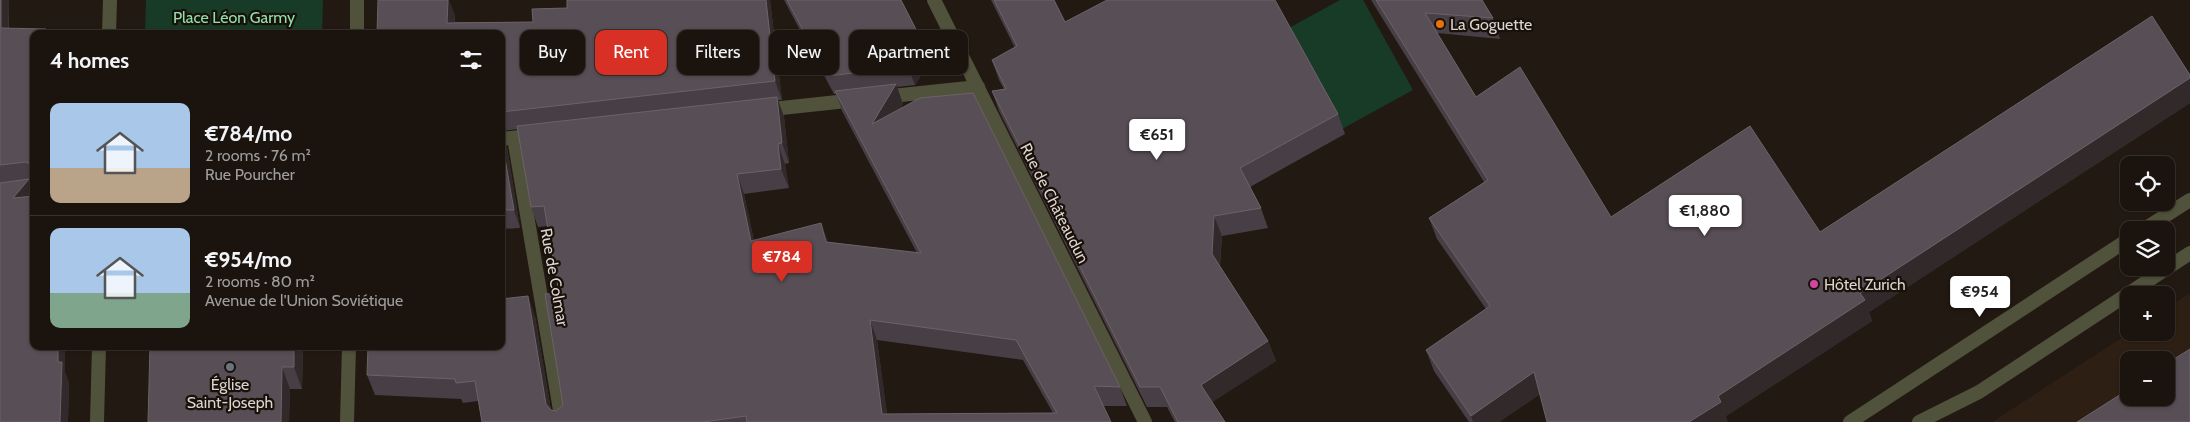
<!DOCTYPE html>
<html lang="en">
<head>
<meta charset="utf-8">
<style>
  :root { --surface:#1a130e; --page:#231c17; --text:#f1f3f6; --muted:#9f9e9e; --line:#38322e; --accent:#d93025 }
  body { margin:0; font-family:Cabin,sans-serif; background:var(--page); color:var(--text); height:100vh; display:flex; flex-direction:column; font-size:19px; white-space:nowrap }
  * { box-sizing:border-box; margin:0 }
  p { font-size:16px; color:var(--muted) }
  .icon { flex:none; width:28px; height:28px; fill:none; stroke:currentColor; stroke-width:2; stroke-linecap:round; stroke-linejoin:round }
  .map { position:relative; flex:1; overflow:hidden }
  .sheet { position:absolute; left:30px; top:30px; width:475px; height:320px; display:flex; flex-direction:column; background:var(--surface); border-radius:10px; box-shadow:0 1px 4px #0004,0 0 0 1px var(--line) }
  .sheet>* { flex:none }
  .guide { position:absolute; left:520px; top:30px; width:475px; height:45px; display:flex; gap:10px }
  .buttons { position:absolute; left:2120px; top:156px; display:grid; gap:10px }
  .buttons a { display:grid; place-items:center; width:55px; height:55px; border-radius:10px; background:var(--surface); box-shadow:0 1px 4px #0004,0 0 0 1px var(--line); font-size:25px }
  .price { position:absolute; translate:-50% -42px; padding:0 11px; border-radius:5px; background:#fff; color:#222; font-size:16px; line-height:32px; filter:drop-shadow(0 1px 2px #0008) }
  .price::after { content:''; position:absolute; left:50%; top:30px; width:15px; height:11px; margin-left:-8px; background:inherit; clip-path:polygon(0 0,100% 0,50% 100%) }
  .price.active { background:var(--accent); color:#fff }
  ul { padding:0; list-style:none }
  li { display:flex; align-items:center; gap:15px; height:125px; padding:0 20px }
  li+li { border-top:1px solid var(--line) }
  li span { display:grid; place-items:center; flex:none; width:140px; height:100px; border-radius:10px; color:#555 }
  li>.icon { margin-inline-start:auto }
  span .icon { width:60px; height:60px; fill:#fffc; stroke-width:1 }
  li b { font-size:21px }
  h2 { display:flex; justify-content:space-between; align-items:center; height:60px; padding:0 20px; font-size:21px }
  .pill { padding:0 18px; border-radius:10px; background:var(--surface); box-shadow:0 1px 4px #0004,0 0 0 1px var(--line); font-size:18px; line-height:45px }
  .pill.active { background:var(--accent); color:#fff }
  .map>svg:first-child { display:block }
  .built { fill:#2d1f14; fill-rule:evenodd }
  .green { fill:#173b26 }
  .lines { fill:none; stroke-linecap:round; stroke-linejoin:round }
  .minor { stroke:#50523b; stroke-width:14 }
  .tertiary { stroke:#50523b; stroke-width:14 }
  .wall { fill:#483e46; fill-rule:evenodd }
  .shaded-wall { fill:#32292b }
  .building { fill:#584e55; stroke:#6c6368; fill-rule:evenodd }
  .food-dot { fill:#e8710a; stroke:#181009; stroke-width:2 }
  .hotel-dot { fill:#d1479c; stroke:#181009; stroke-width:2 }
  .worship-dot { fill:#6b7280; stroke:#181009; stroke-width:2 }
  .labels { text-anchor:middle; stroke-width:4.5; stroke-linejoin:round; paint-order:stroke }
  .park-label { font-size:16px; fill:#8fe1ac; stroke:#181009 }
  .poi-label { font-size:16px; fill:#dbd4d0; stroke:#181009; text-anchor:start }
  .street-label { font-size:16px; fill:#dbd4d0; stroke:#181009 }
</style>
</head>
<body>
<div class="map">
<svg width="2190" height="422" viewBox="0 0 2190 422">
  <rect width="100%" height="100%" fill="#221912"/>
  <!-- built -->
  <path class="built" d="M 2190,293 L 2190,422 L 1992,422 L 2129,333 L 2166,332 L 2166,308 ZM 2129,360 L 2166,360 L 2166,398 L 2129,398 Z"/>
  <!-- green -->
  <g class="green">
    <path d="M 146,0 L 323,0 L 322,34 L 145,34 Z"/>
    <path d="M 1340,0 L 1363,0 L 1413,90 L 1342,129 L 1287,29 Z"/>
  </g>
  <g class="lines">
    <!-- minor -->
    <g class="minor">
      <path d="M 109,34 L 110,0"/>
      <path d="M 357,34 L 357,0"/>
      <path d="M 882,97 L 978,87"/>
      <path d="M 763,110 L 856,100"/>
      <path d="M 514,138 L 562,422"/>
      <path d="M 501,139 L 538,135"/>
      <path d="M 97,422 L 99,346"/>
      <path d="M 347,422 L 349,346"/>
      <path d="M 1919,422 L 1979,392 L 2190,253"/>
    </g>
    <!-- tertiary -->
    <g class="tertiary">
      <path d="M 934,0 L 1145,422"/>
      <path d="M 2143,230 L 2190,200"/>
      <path d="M 1850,422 L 2129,239"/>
    </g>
  </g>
  <!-- wall -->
  <g class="wall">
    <path d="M 0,0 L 9,0 L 9,28 L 34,34 L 34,183 L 30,183 L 65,372 L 69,383 L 68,422 L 0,422 Z"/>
    <path d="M 567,0 L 770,0 L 782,100 L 778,100 L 784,117 L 789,163 L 785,164 L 789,188 L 744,194 L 754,241 L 828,242 L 917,253 L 842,111 L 836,94 L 834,94 L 784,0 L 901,0 L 923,43 L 930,61 L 915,85 L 897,87 L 903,104 L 900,109 L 1120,387 L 1127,406 L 1103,406 L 1111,422 L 482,422 L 478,401 L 463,403 L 461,399 L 375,395 L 367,375 L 535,316 L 551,410 L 556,411 L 563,405 L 559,293 L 548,226 L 538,227 L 531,207 L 518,129 L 501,131 L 501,34 L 377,34 L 455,15 L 455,22 L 533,22 L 567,8 ZM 877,340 L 1023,360 L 1053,413 L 887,414 Z"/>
    <path d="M 991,0 L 1054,0 L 1065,22 L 1279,9 L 1338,114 L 1345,134 L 1250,187 L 1261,208 L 1268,228 L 1222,236 L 1220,266 L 1268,341 L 1276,361 L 1212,402 L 1225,422 L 1175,422 L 1167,407 L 1147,407 L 999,111 L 992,91 L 1004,89 L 999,80 L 992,60 L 1015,48 Z"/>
    <path d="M 1371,0 L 1482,0 L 1493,18 L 1500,39 L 1437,33 L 1476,97 L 1611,217 L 1820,232 L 2190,75 L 2190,103 L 1869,312 L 1872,321 L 1726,416 L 1540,394 L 1499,422 L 1469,422 L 1434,371 L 1426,350 L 1486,309 L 1437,239 L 1429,218 L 1484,182 Z"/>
    <path d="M 501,132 L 507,147 L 520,228 L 501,229 Z"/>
    <path d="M 303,346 L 302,389 L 290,389 L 289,422 L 148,422 Z"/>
  </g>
  <!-- shaded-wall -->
  <g class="shaded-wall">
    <path d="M 1,0 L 9,0 L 8,48 L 1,28 Z"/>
    <path d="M 448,0 L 449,0 L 455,15 L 454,34 L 447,23 Z"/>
    <path d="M 766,0 L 770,0 L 782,100 L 775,81 Z"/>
    <path d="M 923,43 L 930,61 L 915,85 L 908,67 Z"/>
    <path d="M 2190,78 L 2190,103 L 1869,312 L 1872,321 L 1726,416 L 1728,422 L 1689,422 L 1718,396 L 1860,293 Z"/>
    <path d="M 896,84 L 903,104 L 879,144 L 872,124 Z"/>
    <path d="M 777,97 L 784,117 L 789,163 L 782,143 Z"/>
    <path d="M 501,132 L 507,147 L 520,228 L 514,210 Z"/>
    <path d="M 778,144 L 785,164 L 789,188 L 781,169 Z"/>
    <path d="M 737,174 L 744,194 L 758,261 L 751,241 Z"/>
    <path d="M 29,179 L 34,193 L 34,202 L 13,198 Z"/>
    <path d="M 1214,216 L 1222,236 L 1219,274 L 1212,254 Z"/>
    <path d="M 821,223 L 829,243 L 826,242 Z"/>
    <path d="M 528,296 L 535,316 L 553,422 L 546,404 Z"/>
    <path d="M 870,320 L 877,340 L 888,422 L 882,414 Z"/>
    <path d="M 1268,341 L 1276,361 L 1208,405 L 1201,385 Z"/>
    <path d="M 58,346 L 65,346 L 65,372 L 69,383 L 68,422 L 60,422 Z"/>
    <path d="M 294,346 L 303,346 L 302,389 L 294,367 Z"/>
    <path d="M 282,367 L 290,389 L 289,422 L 281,422 Z"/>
    <path d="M 1534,372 L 1542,393 L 1499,422 L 1473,422 L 1471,416 Z"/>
  </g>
  <!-- building -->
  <g class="building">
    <path d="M 0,0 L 1,0 L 1,28 L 46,29 L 46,34 L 34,34 L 34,167 L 33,165 L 26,162 L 0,165 Z"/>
    <path d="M 378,0 L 448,0 L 447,23 L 533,22 L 532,9 L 567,8 L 567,0 L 766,0 L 775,81 L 501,112 L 501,34 L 377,34 Z"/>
    <path d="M 787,0 L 901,0 L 923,43 L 908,67 L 827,76 Z"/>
    <path d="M 994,0 L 1054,0 L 1065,22 L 1107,0 L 1275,0 L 1338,114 L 1240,168 L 1261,208 L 1214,216 L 1212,254 L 1268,341 L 1201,385 L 1225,422 L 1178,422 L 1160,387 L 1140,387 L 992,91 L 1006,89 L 992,60 L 1017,46 Z"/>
    <path d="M 1376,0 L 1482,0 L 1493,18 L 1425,13 L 1476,97 L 1520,67 L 1611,217 L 1750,126 L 1820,232 L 2152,16 L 2190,75 L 2190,78 L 1860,293 L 1865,300 L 1718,396 L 1721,402 L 1689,422 L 1547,422 L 1534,372 L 1471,416 L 1426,350 L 1490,306 L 1429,218 L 1488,180 Z"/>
    <path d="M 896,84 L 872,124 L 920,98 L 973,93 L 1120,387 L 1094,386 L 1111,422 L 747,422 L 746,416 L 703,422 L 482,422 L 475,381 L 456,383 L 455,379 L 367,375 L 368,346 L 501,346 L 501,299 L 528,296 L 546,404 L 551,410 L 556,411 L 563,405 L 545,294 L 559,293 L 544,206 L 531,207 L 517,126 L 777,97 L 782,143 L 778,144 L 781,169 L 737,174 L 751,241 L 821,223 L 826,242 L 921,253 L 835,91 ZM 870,320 L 1016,340 L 1057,413 L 882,414 Z"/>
    <path d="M 501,136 L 514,210 L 501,210 Z"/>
    <path d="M 29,179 L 13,198 L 34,196 L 34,346 L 58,346 L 58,362 L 62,362 L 60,422 L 0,422 L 0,183 Z"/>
    <path d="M 150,346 L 294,346 L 294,367 L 282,367 L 281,422 L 148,422 Z"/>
    <path d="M 2190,349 L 2190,422 L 2077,422 L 2129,389 L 2129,398 L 2166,398 L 2166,364 Z"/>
  </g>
  <!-- markers -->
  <circle class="food-dot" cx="1440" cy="24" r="5"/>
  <circle class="hotel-dot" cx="1814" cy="284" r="5"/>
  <circle class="worship-dot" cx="230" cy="367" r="5"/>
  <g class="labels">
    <!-- park labels -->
    <g class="park-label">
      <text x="234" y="23">Place Léon Garmy</text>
    </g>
    <!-- poi labels -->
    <g class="poi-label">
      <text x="1450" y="30">La Goguette</text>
      <text x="1824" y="290">Hôtel Zurich</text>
      <text x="230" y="390" text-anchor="middle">Église<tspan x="230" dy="18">Saint-Joseph</tspan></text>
    </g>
    <!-- street labels -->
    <g class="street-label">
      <text transform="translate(1055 203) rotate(63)" y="6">Rue de Châteaudun</text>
      <text transform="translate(555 277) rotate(80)" y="6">Rue de Colmar</text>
    </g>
  </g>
</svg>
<div class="buttons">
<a><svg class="icon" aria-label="locate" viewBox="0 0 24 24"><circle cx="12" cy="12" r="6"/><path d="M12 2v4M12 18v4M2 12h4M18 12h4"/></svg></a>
<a><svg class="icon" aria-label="layers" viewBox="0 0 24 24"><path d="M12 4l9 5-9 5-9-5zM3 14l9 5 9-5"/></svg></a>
<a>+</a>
<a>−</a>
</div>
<b class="price" style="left:1157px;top:161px">€651</b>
<b class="price" style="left:1705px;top:237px">€1,880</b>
<b class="price active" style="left:782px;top:283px">€784</b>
<b class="price" style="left:1980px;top:318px">€954</b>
<div class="guide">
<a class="pill">Buy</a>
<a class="pill active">Rent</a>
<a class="pill">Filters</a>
<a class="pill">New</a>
<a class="pill">Apartment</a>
</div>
<section class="sheet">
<h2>4 homes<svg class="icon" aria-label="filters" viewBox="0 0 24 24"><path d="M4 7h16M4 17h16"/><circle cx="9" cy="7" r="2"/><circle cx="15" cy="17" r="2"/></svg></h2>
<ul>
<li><span style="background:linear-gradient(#a9c7e8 65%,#b9a48a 0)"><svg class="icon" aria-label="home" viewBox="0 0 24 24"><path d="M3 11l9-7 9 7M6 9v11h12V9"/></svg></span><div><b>€784/mo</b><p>2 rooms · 76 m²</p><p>Rue Pourcher</p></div></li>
<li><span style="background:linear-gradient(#a9c7e8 65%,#7fa58c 0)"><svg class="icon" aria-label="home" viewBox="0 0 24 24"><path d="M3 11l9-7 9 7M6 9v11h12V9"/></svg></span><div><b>€954/mo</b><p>2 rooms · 80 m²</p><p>Avenue de l'Union Soviétique</p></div></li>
</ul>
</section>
</div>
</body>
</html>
